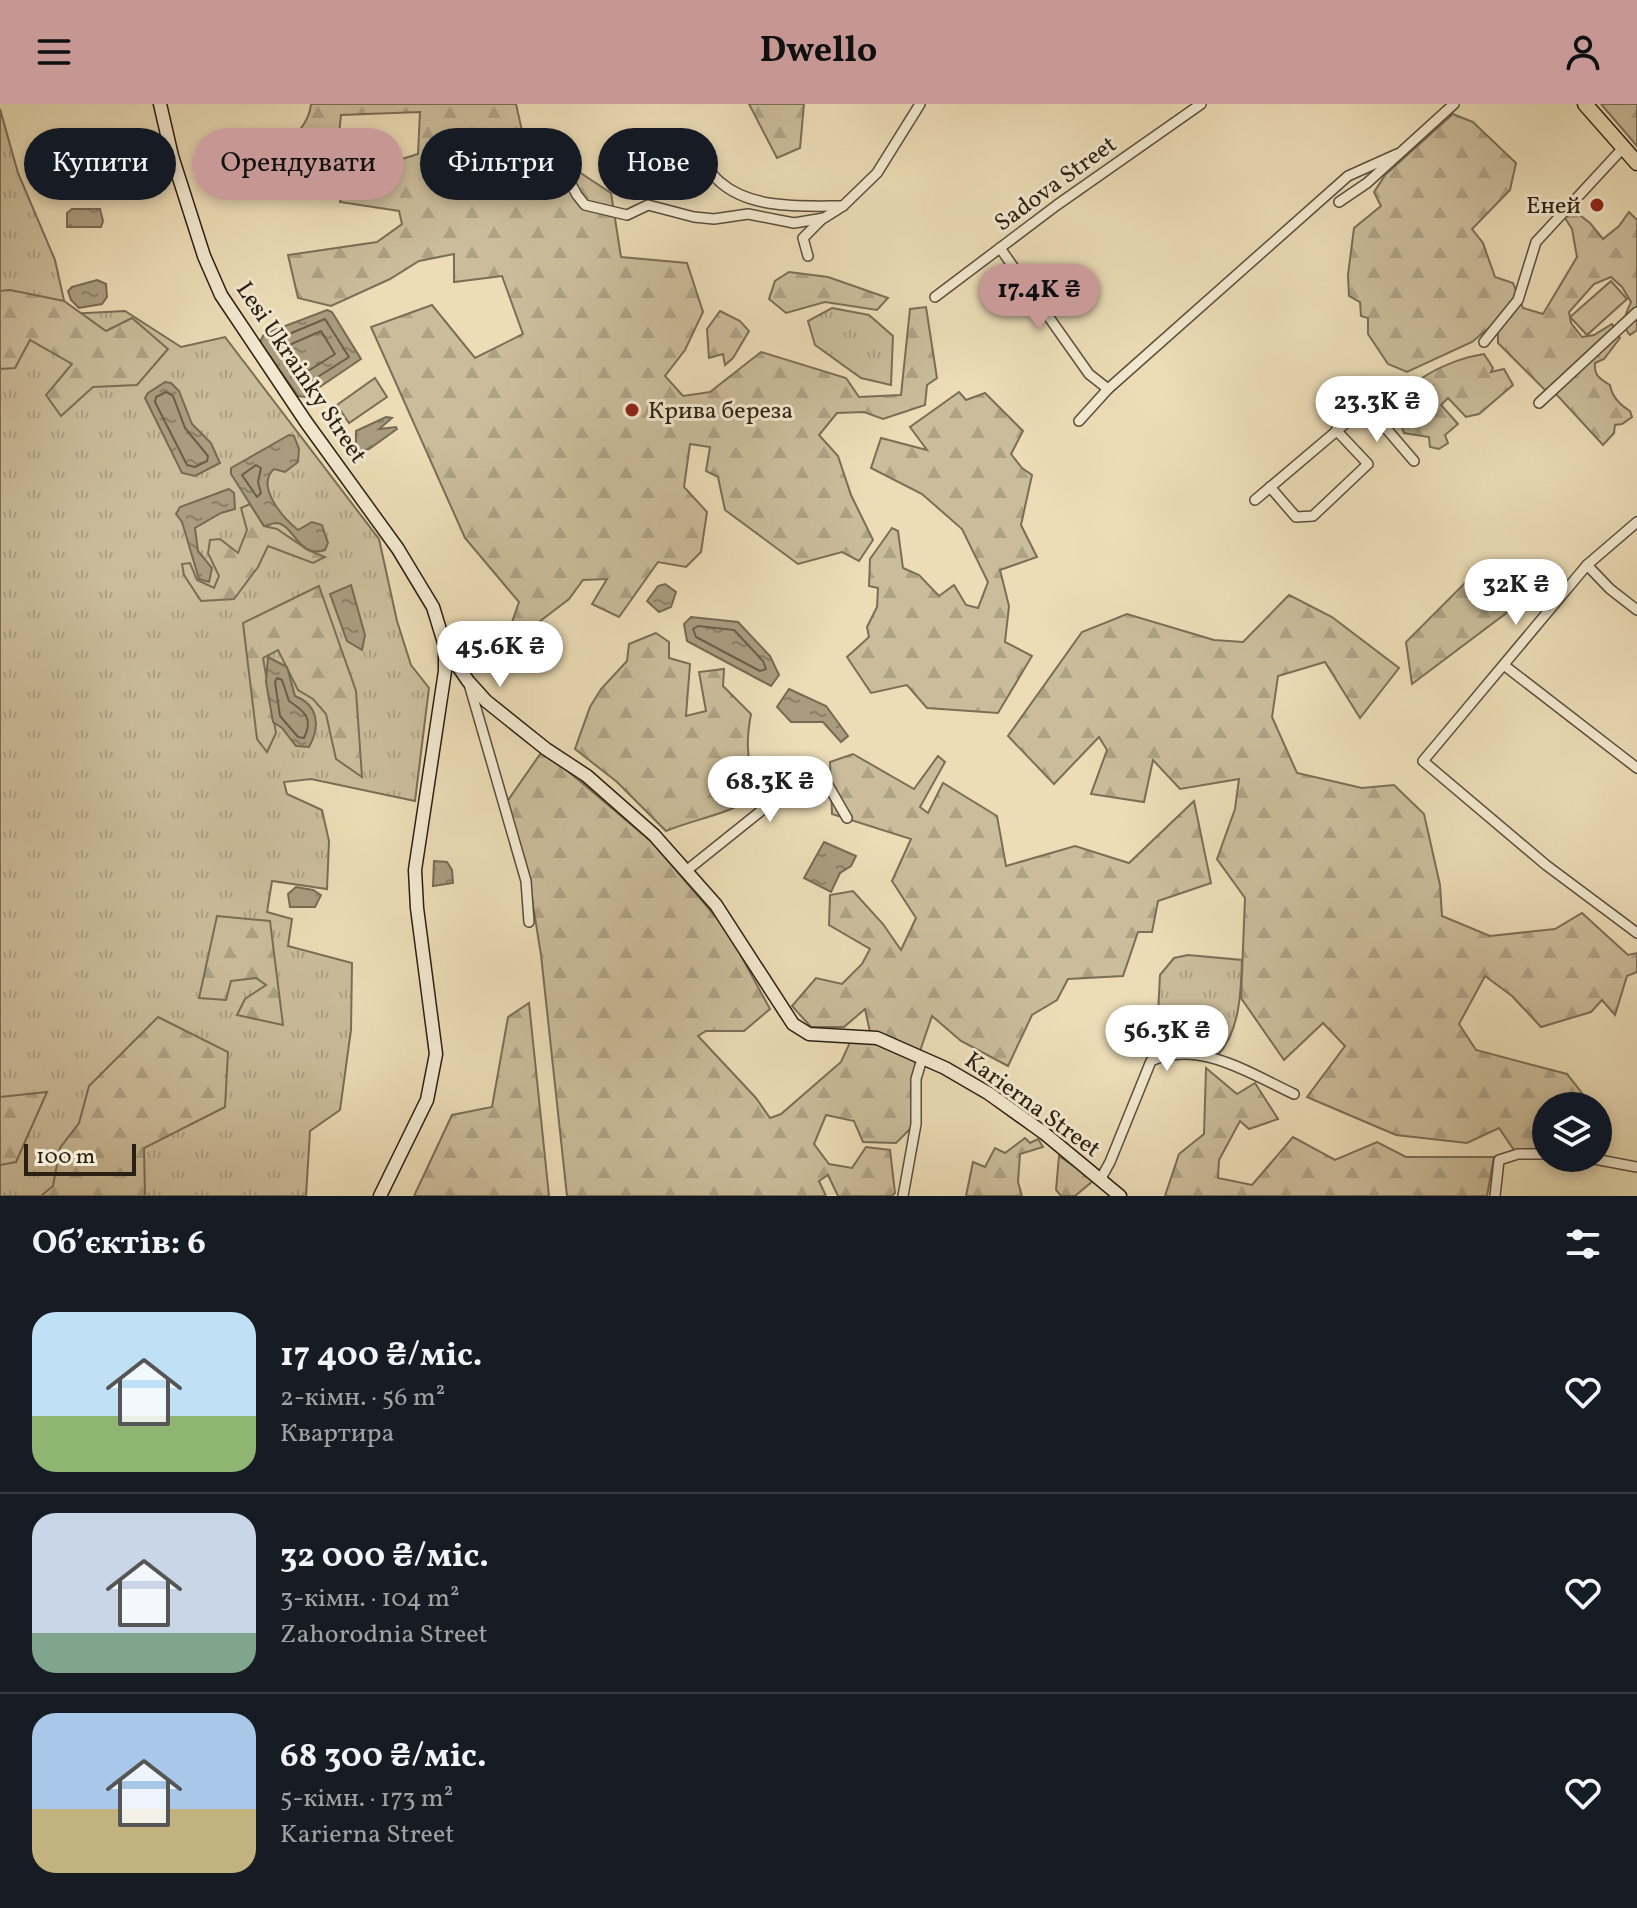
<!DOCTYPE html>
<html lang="uk">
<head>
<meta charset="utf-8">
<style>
  :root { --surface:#171b24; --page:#20242c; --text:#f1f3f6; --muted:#9ea1a6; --line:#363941; --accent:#c59692 }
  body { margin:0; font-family:Vollkorn,serif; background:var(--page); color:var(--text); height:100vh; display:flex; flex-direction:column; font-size:30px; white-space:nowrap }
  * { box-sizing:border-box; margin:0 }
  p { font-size:26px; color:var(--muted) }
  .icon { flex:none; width:44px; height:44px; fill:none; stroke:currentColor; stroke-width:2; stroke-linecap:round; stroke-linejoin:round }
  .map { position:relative; height:1092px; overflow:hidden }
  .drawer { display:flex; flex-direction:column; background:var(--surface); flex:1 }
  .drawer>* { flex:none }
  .banner { position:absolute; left:24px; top:24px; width:800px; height:72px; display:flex; gap:16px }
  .fabs { position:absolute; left:1532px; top:988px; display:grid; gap:16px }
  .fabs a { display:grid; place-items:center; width:80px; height:80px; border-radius:50%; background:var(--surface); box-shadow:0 4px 12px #0003; font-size:40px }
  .scale { position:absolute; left:24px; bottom:20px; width:112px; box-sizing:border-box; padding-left:8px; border:4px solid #2a1f13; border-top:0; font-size:22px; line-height:28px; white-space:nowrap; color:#2a1f13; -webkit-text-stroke:6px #f3e9d0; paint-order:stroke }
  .price { position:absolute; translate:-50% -68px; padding:0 18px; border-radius:28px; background:#fff; color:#222; font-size:26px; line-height:52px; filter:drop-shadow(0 2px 4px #0008) }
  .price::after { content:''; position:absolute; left:50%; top:48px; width:24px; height:18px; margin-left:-12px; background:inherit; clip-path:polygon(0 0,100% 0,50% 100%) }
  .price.active { background:var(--accent); color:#111 }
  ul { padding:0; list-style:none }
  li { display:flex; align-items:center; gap:24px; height:200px; padding:0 32px }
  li+li { border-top:2px solid var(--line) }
  li span { display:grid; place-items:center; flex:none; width:224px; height:160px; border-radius:24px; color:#555 }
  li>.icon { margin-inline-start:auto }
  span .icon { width:96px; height:96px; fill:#fffc; stroke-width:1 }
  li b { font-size:34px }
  h2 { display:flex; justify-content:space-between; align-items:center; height:96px; padding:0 32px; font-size:34px }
  .pill { padding:0 28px; border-radius:36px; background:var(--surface); box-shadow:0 4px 12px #0003; font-size:28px; line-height:72px }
  .pill.active { background:var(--accent); color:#111 }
  header { display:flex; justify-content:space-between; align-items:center; height:104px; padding:0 32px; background:var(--accent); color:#111; font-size:36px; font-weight:700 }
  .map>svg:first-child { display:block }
  .grass { fill:url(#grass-tufts); stroke:#7a6e57; stroke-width:2 }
  .forest { fill:url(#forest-firs); stroke:#7a6e57; stroke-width:2 }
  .pitch { fill:#cbbd9b; stroke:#7a6e57; stroke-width:2 }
  .water { fill:url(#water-ripples); stroke:#776a54; stroke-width:2 }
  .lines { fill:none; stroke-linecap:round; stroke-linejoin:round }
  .shore { stroke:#6a5e49; stroke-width:2 }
  .street-casing { stroke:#5a4e3c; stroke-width:12 }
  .secondary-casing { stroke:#2a1f13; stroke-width:15 }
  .primary-casing { stroke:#2a1f13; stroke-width:17 }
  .street { stroke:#f3e9d0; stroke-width:9 }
  .secondary { stroke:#f3e9d0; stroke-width:12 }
  .primary { stroke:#ecddb7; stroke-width:14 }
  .poi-dot { fill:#8f2418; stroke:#f3e9d0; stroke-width:3 }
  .labels { text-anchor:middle; stroke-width:6; stroke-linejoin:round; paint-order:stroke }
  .street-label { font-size:24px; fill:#2a1f13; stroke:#f3e9d0 }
  .poi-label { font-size:24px; fill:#2a1f13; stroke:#f3e9d0; text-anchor:end }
</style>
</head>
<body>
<header><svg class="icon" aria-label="menu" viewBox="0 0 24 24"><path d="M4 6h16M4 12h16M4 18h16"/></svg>Dwello<svg class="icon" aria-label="person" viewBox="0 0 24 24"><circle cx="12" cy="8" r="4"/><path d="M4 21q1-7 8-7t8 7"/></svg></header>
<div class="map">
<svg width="1637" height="1092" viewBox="0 0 1637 1092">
  <defs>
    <pattern id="grass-tufts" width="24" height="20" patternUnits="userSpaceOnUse" patternTransform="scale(2)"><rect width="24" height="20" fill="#cbbd9b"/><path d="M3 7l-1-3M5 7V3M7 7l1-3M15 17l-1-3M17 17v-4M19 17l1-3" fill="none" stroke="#aea285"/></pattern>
    <pattern id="forest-firs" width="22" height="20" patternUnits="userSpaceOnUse" patternTransform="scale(2)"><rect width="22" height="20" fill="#cbbd9b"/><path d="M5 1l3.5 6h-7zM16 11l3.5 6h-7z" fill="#aea285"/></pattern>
    <pattern id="water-ripples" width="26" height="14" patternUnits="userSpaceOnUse" patternTransform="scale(2)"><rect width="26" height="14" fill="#aa9c7f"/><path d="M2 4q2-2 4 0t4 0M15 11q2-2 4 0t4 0" fill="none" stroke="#8b7f67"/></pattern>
  </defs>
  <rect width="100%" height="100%" fill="#ecddb7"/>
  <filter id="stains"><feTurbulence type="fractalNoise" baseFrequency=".0025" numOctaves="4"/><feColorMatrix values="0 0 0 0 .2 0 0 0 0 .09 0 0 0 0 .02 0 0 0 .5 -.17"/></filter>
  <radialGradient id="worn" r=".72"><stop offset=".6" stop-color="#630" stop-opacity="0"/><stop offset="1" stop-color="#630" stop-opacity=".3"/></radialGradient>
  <!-- grass -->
  <g class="grass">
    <path d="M 0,5 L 18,69 L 55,156 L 67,210 L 125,207 L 181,243 L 225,233 L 379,435 L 397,517 L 411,561 L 429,584 L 415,697 L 311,675 L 284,678 L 287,690 L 322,706 L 329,737 L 327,785 L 272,777 L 267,808 L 292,815 L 288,842 L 352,859 L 351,926 L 340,1006 L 310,1027 L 306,1092 L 0,1092 Z"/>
    <path d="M 832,204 L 869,211 L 893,232 L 891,281 L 861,274 L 815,241 L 808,217 Z"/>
    <path d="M 1188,851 L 1242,856 C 1241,888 1240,928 1217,952 L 1181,943 L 1156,949 L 1160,871 L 1174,854 Z"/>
  </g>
  <!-- forest -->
  <g class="forest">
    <path d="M 311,0 L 516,0 L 523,31 L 611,89 L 621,153 L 687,159 L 703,208 L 685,246 L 665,272 L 683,292 L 710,288 L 761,248 L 846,274 L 859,293 L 901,291 L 910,205 L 926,203 L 937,274 L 927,281 L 925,301 L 883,315 L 864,308 L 837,309 L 819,331 L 838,352 L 851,391 L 873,436 L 859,457 L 842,448 L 798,460 L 725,406 L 718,373 L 706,367 L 710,343 L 690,340 L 684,383 L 707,408 L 701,448 L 686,463 L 658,458 L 619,513 L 592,500 L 607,475 L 583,476 L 569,495 L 522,531 L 511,521 L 519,498 L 465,434 L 371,223 L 432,201 L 475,254 L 523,230 L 502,172 L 454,178 L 454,150 L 419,157 L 390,175 L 331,202 L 298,194 L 288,151 L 377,138 L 402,120 L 399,107 L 340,98 L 346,72 L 418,50 L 420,8 L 341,11 L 339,31 L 358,33 L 344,51 L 282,81 L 271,53 C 287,38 309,24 311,0 Z"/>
    <path d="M 749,0 L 804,0 L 800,44 L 777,54 Z"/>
    <path d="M 1601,0 L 1637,0 L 1637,42 Z"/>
    <path d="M 1453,10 L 1473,18 L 1516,59 L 1510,86 L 1472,125 L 1483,139 L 1495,173 L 1513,179 L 1523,204 L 1543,210 L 1577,153 L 1572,125 L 1565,114 L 1573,106 L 1590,119 L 1603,135 L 1619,122 L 1629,108 L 1637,116 L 1637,226 L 1630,231 C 1620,221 1626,209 1631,198 L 1622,183 L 1611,173 L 1594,180 L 1569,208 L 1571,219 L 1582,233 L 1594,231 L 1612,220 L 1620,234 L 1604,255 L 1595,259 C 1594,272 1600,275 1610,281 C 1612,293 1620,301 1630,307 L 1632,313 L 1622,320 L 1615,321 L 1614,329 L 1603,341 L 1557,291 L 1545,286 L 1498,239 L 1498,227 L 1490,223 L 1472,238 L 1407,268 L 1388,260 L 1368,230 L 1368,214 L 1361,212 L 1360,198 L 1349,192 L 1348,171 L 1354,124 L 1381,102 L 1374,88 L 1386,70 Z"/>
    <path d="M 789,168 L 828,173 L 888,194 L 877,206 L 825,198 L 786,209 L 769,195 L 775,177 Z"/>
    <path d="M 10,186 L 64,197 L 106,227 L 132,214 L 168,245 L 137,281 L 93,283 L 61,312 L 46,291 L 72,260 L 30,236 L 15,264 L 0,265 L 0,187 Z"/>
    <path d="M 720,207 L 740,217 L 749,227 L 733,254 L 725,261 L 723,250 L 709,254 L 707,225 Z"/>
    <path d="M 1484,250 L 1493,264 L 1491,268 L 1504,265 L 1513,281 L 1479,310 L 1466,313 L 1448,294 L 1441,301 L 1458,320 L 1445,331 L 1448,339 L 1439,345 L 1430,343 L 1429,333 L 1404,329 L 1399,315 L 1402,309 L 1400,300 L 1386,302 L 1380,297 L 1379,292 L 1395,287 L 1400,281 L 1421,280 L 1422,274 C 1440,262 1464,253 1484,250 Z"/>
    <path d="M 959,288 L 966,296 L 985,289 L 1023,327 L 1011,350 L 1022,364 L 1032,371 L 1021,421 L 1037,453 L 1000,466 L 1009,502 L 1005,538 L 1032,552 L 998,609 L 927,604 L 907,581 L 871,589 L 847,553 L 869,533 L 867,523 L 877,503 L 878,484 L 869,482 L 870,455 L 892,424 L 898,427 L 903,464 L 919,471 L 939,492 L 954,481 L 966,501 L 978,504 L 988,478 L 962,425 L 922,390 L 871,364 L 881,334 L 927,346 L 910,323 Z"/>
    <path d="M 250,400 L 264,422 L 277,425 L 308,446 L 325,453 L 313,459 L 268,442 L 258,463 L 234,495 L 201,497 L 184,471 L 182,460 L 190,459 L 197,476 L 214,484 L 219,472 L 208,449 L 210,436 L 220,435 L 238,449 L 247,426 L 241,404 Z"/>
    <path d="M 1478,466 L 1509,507 L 1412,580 L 1406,538 Z"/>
    <path d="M 319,482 L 356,587 L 362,673 L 336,655 L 326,610 L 313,595 L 298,586 L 278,546 L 263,554 L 276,629 L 267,648 L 257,635 L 243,519 Z"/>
    <path d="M 1289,491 L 1332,513 L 1399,564 L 1360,614 L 1325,558 L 1278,572 L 1272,613 L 1297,669 L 1362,684 L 1394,681 L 1424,710 L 1440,781 L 1442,812 L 1490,832 L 1555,825 L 1582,809 L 1628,851 L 1637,849 L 1637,868 L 1627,872 L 1615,911 L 1602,896 L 1591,908 L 1541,923 L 1512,892 L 1485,872 L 1459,920 L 1476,946 L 1567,970 L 1585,993 L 1584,1002 L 1546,1002 L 1546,1047 L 1514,1046 L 1499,1024 L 1467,1039 L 1396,1031 L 1307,993 L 1345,942 L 1323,919 L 1284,956 L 1241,894 L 1245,794 L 1217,755 L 1235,705 L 1239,675 L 1180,685 L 1153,656 L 1144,698 L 1091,690 L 1107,646 L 1099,633 L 1054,680 L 1008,632 L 1082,528 L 1127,510 L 1214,536 L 1243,538 Z"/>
    <path d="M 656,529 L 669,538 L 669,554 L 690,560 L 686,612 L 706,607 L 699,568 L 724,565 L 723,582 L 751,610 C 747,631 744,659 758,677 L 752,695 C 724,711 696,715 666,727 L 617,678 L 575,645 L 590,603 L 601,585 L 627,557 L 629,540 Z"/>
    <path d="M 543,646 L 652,738 L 727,826 L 770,905 L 744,927 L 706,927 L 698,932 L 756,994 L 770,1014 L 781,1010 L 841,958 L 851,936 L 879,939 L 916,957 L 912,977 L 912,1023 L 896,1039 L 863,1038 L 854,1017 L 826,1011 L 814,1040 L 829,1060 L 852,1064 L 866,1043 L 890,1046 L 895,1089 L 892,1092 L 838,1092 L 828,1071 L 819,1077 L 826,1092 L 567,1092 L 541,851 L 530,782 L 506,699 Z"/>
    <path d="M 853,650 L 914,685 L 938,652 L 945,658 L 920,703 L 928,709 L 943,679 L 997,712 L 1006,762 L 1075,742 L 1129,759 L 1194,697 L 1211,779 L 1158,797 L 1152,828 L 1138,828 L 1123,872 L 1068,875 L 1057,896 L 1032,911 L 1008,962 L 961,937 L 932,912 L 919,950 L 870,928 L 865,905 L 844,923 L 811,923 L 792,902 L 816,874 L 842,880 L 862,860 L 870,845 L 829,821 L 830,791 L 853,787 L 883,820 L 901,846 L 916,814 L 892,777 L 911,735 L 832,710 L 830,658 Z"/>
    <path d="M 217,812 L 270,817 L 283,921 L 237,911 L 245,895 L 266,881 L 256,874 L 231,877 L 226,896 L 199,894 Z"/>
    <path d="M 529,899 L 549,1092 L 414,1092 L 452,1011 L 492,1003 L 508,913 Z"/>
    <path d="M 158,913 L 228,948 L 225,1003 L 144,1044 L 145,1092 L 41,1092 L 53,1082 L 60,1044 L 79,1019 L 89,982 Z"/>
    <path d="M 1206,964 L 1237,990 L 1255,979 L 1278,1015 L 1249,1025 L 1240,1017 L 1219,1056 L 1218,1074 L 1252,1081 L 1293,1033 L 1335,1056 L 1377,1038 L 1406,1053 L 1494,1053 L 1487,1092 L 1165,1092 L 1179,1050 L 1204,1030 Z"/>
    <path d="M 47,988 L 16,1058 L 0,1061 L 0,993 Z"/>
    <path d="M 1025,1034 L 1030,1039 L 1038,1035 L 1043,1043 L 1020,1050 L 1018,1078 L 1022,1092 L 966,1092 L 973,1058 L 985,1063 L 995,1044 L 1005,1049 Z"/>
    <path d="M 1059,1052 L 1094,1076 L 1075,1092 L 1061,1092 L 1056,1086 Z"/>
  </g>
  <!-- pitch -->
  <g class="pitch">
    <path d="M 1611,177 L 1627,195 L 1587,231 L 1570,213 Z"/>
    <path d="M 375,274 L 387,293 L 349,319 L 337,301 Z"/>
  </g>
  <!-- water -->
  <g class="water">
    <path d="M 72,105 L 100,105 L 103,117 L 101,123 L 67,123 L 67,109 Z"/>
    <path d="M 97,176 L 106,180 L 107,193 L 102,200 L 79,204 L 71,196 L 68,187 L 72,183 Z"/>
    <path d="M 327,206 L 332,208 L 361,255 L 305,293 L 298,292 L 260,238 L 264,230 Z"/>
    <path d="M 165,278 L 171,279 L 179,287 L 192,320 L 211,339 L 220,359 L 195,372 L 182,369 L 145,294 L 148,289 Z"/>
    <path d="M 386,313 L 392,314 L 379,325 L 396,323 L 397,325 L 369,345 L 359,347 L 356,340 L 356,327 Z"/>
    <path d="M 289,331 L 294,332 L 299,345 L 298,358 L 285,368 L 274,365 C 255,382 283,414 298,426 L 312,418 L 322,421 L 328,439 L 325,446 C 297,455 295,420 276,419 C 272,419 268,422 264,422 L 231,370 L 231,364 Z"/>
    <path d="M 229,385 L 234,389 L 235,405 L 221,409 L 195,424 L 198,447 L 212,464 L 209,478 L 199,475 L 182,418 L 176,410 L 180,403 Z"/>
    <path d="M 665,480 L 676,488 L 671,503 L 659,508 L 647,497 L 658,482 Z"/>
    <path d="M 351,481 L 365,531 L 362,546 L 347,537 L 330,490 Z"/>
    <path d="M 691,513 L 738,518 L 770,552 L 779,571 L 771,582 L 687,537 L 684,520 Z"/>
    <path d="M 268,553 L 287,563 L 295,592 C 318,601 321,622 309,643 L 296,642 L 282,624 L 273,618 L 266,578 Z"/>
    <path d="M 789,585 L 826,602 L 848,632 L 841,638 L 823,618 L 791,618 L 777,603 Z"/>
    <path d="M 824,738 L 856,752 L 851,762 L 840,769 L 831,788 L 804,774 Z"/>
    <path d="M 434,757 L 447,758 L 452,766 L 453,779 L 433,782 Z"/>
    <path d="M 296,783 L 313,786 L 321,791 L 315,803 L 290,803 L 288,790 Z"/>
  </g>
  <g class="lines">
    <!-- shore -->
    <g class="shore">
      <path d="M 325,215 L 349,253 L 302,283 L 272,237 Z"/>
      <path d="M 321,227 L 335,250 L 305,269 L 287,242 Z"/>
      <path d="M 166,288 L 173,292 L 185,324 L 208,352 L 207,357 L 195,363 L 187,361 L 155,298 L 156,293 Z"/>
      <path d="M 256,361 L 261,364 L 258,378 L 261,389 L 257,393 L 242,371 Z"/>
      <path d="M 698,522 L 734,526 L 763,557 L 766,565 L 760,567 L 696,533 L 693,525 Z"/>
      <path d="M 277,574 L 282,576 L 289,597 C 304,607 314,614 304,634 L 298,633 L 280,612 L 275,578 Z"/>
    </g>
    <defs>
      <g id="street">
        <path d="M 693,43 C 701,54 709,69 720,78 C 752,106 803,102 843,102"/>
        <path d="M 559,58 L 577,91 L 585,101 L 627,111 L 648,101 L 694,113 L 714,115 L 748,110 L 794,119 L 824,114 L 843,102 L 877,69 L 920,0"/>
        <path d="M 1339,98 L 1367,79 L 1454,0"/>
        <path d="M 1000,144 L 1089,270 L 1108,285"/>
        <path d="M 808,152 L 803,134 L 821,116"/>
        <path d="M 935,193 L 1057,101 L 1201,0"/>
        <path d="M 1484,238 L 1518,196 L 1536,138 L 1623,44"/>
        <path d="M 1539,299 L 1637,208"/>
        <path d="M 1366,301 L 1414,357"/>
        <path d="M 1079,317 L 1108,285 L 1348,72 L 1397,50"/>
        <path d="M 1270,383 L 1296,413 L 1313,412 L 1368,360 L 1336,326"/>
        <path d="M 1255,396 L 1392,280"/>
        <path d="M 1637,418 L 1587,461 L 1423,657 L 1546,761 L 1637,829"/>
        <path d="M 1587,461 L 1610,485 L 1637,506"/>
        <path d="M 1505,562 L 1637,664"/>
        <path d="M 469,580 L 526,777 L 529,818"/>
        <path d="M 686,767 L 817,662 L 847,714"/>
        <path d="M 1589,1054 L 1637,1063"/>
        <path d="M 1100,1076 L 1110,1058 L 1151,957 C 1199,935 1251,970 1294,990"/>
        <path d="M 903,1092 L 916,1020 L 916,975 L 922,955"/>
        <path d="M 1495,1092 L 1499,1056 L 1518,1050 L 1546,1050"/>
      </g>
      <g id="secondary">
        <path d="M 160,0 L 172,52 L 204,152 L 221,191 L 306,318 L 398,445 L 433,503 L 445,542 L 445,567 L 415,766 L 417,804 L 436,950 L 427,996 L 380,1092"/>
        <path d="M 445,543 L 468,577 L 486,597 L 546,645 L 587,672 L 654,731 L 716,801 L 793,920 L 809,930 L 877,934 L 945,964 L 988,989 L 1044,1029 L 1120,1092"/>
      </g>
      <path id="primary" d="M 1585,0 L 1637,59"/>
    </defs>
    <!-- street casing -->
    <use href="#street" class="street-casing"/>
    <!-- secondary casing -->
    <use href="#secondary" class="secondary-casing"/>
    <!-- primary casing -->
    <use href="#primary" class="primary-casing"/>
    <!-- street -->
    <use href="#street" class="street"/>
    <!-- secondary -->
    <use href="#secondary" class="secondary"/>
    <!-- primary -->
    <use href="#primary" class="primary"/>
  </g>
  <!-- markers -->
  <g class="poi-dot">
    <circle cx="1597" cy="101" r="8"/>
    <circle cx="632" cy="306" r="8"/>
  </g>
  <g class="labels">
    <!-- street labels -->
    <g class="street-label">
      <text transform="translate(1055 79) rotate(-36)" y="8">Sadova Street</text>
      <text transform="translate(302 268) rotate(56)" y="8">Lesi Ukrainky Street</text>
      <text transform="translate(1033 1000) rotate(36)" y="8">Karierna Street</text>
    </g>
    <!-- poi labels -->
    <g class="poi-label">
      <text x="1581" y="109">Еней</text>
      <text x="648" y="314" text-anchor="start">Крива береза</text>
    </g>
  </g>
  <rect width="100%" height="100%" filter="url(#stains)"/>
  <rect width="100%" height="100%" fill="url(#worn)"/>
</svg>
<div class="fabs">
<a><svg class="icon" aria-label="layers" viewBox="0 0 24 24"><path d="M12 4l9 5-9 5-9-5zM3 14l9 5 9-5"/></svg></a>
</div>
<div class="scale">100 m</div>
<b class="price active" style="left:1039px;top:228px">17.4K ₴</b>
<b class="price" style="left:1377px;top:340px">23.3K ₴</b>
<b class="price" style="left:1516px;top:523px">32K ₴</b>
<b class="price" style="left:500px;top:585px">45.6K ₴</b>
<b class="price" style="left:770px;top:720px">68.3K ₴</b>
<b class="price" style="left:1167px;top:969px">56.3K ₴</b>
<div class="banner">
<a class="pill">Купити</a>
<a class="pill active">Орендувати</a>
<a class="pill">Фільтри</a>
<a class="pill">Нове</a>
</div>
</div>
<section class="drawer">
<h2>Об’єктів: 6<svg class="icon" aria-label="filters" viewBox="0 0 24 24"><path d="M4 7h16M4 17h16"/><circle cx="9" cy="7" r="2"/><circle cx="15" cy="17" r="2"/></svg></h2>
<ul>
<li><span style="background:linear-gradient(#bfe0f5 65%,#8fb573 0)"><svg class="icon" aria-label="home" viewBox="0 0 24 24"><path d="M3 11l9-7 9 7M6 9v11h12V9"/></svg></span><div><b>17 400 ₴/міс.</b><p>2-кімн. · 56 m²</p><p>Квартира</p></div><svg class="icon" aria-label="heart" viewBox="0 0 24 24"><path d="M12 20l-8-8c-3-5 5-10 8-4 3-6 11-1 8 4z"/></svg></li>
<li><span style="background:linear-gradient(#c9d6e8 75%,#7fa58c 0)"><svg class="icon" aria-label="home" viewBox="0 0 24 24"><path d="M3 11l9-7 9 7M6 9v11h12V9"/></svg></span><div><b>32 000 ₴/міс.</b><p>3-кімн. · 104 m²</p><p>Zahorodnia Street</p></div><svg class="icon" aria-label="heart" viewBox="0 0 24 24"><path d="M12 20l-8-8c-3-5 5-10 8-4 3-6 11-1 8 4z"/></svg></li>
<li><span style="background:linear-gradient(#a9c7e8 60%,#c2b280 0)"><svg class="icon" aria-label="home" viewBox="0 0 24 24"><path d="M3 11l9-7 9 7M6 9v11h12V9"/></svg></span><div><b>68 300 ₴/міс.</b><p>5-кімн. · 173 m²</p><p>Karierna Street</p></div><svg class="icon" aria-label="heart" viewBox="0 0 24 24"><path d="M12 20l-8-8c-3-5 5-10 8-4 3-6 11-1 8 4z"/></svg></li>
</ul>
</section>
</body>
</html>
